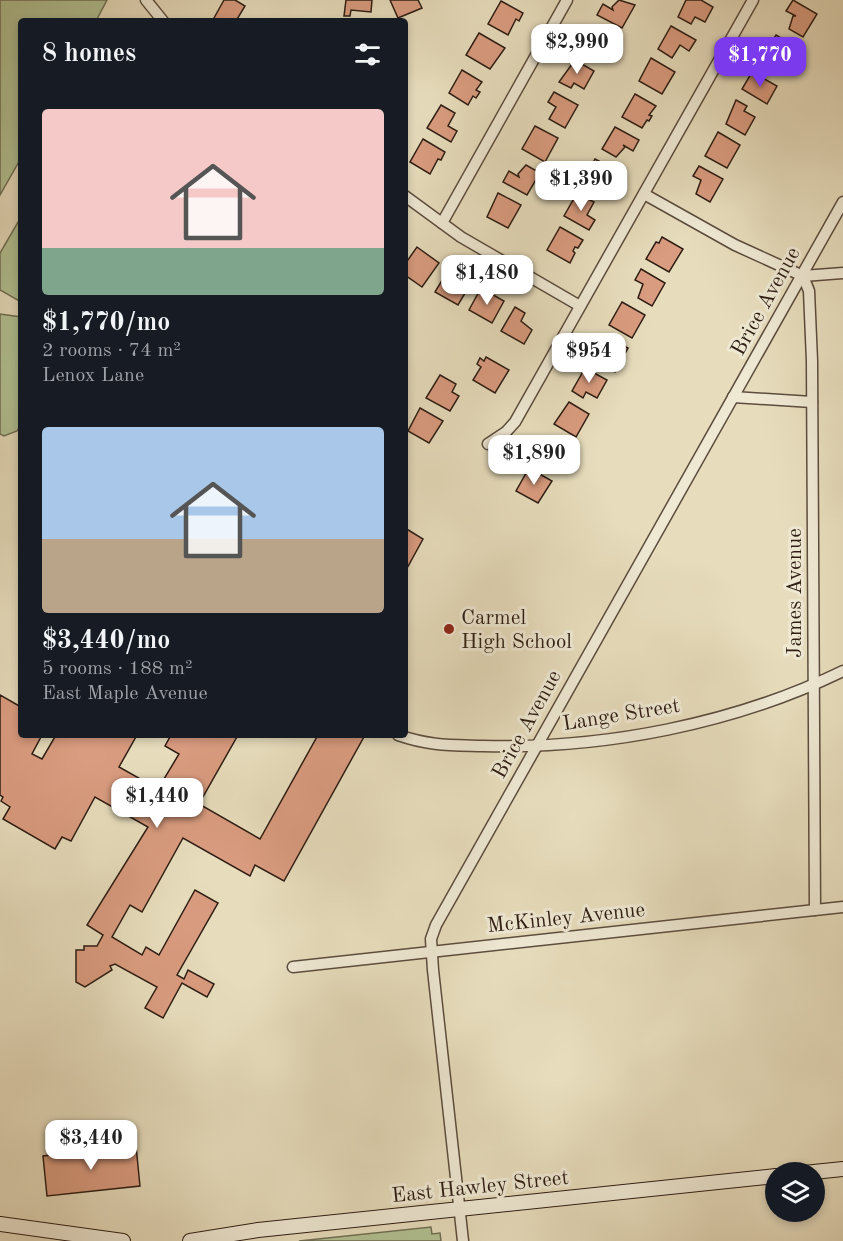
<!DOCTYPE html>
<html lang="en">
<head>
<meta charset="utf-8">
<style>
  :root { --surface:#171b24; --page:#242831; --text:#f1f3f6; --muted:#9ea1a6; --accent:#7c3aed }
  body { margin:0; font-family:"Old Standard TT",serif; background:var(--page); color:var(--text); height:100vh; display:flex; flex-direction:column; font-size:22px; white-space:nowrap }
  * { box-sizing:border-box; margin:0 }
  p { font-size:20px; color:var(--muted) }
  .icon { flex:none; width:33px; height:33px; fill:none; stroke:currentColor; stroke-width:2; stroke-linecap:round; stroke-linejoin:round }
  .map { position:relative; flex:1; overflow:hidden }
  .panel { position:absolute; left:18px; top:18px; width:390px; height:720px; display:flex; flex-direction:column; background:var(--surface); border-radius:6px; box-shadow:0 3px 9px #0003 }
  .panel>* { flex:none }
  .controls { position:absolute; left:765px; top:1162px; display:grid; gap:12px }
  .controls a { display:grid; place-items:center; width:60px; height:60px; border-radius:50%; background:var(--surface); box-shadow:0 3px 9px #0003; font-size:30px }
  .price { position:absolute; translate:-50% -51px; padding:0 14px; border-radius:12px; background:#fff; color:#222; font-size:20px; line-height:39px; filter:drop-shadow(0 2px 3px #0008) }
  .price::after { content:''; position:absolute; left:50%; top:36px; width:18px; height:14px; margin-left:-9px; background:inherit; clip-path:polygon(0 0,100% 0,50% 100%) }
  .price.on { background:var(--accent); color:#fff }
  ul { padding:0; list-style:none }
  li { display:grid; align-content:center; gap:12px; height:318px; padding:0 24px }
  li span { display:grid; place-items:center; height:186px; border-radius:6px; color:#555 }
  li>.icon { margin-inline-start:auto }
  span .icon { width:108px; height:108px; fill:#fffc; stroke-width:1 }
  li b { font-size:26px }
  h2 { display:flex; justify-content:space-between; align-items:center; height:72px; padding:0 24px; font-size:26px }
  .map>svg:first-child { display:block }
  .green { fill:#b2c294; stroke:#707054; stroke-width:1.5 }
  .building { fill:#da9c80; stroke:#2d1d13; stroke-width:1.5 }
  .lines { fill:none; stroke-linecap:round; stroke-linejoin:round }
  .street-casing { stroke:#5c4d3e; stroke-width:13 }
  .secondary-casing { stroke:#2d1d13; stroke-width:16 }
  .street { stroke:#efe9d4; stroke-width:10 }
  .secondary { stroke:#efe9d4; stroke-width:14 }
  .poi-dot { fill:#8f2418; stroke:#efe9d4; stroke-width:2 }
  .labels { text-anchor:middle; stroke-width:6; stroke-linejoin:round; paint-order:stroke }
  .street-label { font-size:21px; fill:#2d1d13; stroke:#efe9d4 }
  .poi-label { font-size:21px; fill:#2d1d13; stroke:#efe9d4; text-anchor:start }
</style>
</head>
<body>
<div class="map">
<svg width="843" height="1241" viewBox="0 0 843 1241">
  <rect width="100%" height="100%" fill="#e7ddbd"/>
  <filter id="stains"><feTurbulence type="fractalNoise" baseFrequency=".00333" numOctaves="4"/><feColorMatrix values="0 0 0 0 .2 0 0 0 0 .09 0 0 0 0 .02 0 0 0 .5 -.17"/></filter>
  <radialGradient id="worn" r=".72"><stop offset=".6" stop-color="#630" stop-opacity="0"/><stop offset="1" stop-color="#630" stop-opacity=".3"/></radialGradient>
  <!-- green -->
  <g class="green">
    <path d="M 0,0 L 107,0 L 96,21 L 21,21 L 21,158 L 0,195 Z"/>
    <path d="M 21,217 L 21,302 L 0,290 L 0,253 Z"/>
    <path d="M 0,314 L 21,317 L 21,425 L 17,431 L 4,436 L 0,434 Z"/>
    <path d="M 431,1227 L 432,1234 L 440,1233 L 441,1241 L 299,1241 Z"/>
  </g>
  <!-- building -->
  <g class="building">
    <path d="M 224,0 L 235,0 L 245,6 L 236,21 L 218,21 L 214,18 Z"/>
    <path d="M 346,0 L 372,0 L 371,12 L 351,10 L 350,16 L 344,16 Z"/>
    <path d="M 390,0 L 418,0 L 422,8 L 398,18 Z"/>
    <path d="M 619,0 L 635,5 L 622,28 L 597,15 L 603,4 L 613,10 L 612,7 Z"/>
    <path d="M 686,0 L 701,0 L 713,7 L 705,22 L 695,17 L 691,24 L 678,17 Z"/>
    <path d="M 793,0 L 817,14 L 803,37 L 789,29 L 793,16 L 796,16 L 786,11 Z"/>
    <path d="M 501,1 L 523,13 L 519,21 L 516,19 L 508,35 L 488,24 Z"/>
    <path d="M 671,26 L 696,40 L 689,51 L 680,45 L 672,58 L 658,49 Z"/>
    <path d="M 594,27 L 614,38 L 602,61 L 579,49 Z"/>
    <path d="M 479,33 L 505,48 L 490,69 L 466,55 Z"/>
    <path d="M 776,35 L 796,47 L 783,70 L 760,57 L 771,39 L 773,40 Z"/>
    <path d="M 651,58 L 675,72 L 662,94 L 639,81 Z"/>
    <path d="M 575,60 L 594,71 L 584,89 L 574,83 L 571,88 L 559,82 Z"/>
    <path d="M 462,70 L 482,82 L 476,90 L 480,92 L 476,98 L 473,96 L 468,105 L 449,93 Z"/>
    <path d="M 752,72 L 777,86 L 767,104 L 742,89 Z"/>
    <path d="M 554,92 L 578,105 L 565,128 L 549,119 L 556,107 L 548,102 Z"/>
    <path d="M 635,94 L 656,106 L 649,115 L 652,116 L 649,121 L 647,120 L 642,128 L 622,117 Z"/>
    <path d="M 736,100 L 747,106 L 744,111 L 755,117 L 745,135 L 726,124 Z"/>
    <path d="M 441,105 L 455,113 L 448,126 L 457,131 L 451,142 L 427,128 Z"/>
    <path d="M 535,126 L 558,138 L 545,162 L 522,149 Z"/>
    <path d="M 615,127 L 639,140 L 633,151 L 623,145 L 625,147 L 616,157 L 602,149 Z"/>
    <path d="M 718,132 L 740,145 L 727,168 L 705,156 Z"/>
    <path d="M 423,139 L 445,152 L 441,160 L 438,159 L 430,174 L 410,162 Z"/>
    <path d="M 595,159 L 621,173 L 607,197 L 582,183 Z"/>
    <path d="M 526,165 L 540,173 L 527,195 L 503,182 L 509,171 L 519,177 L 518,174 Z"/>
    <path d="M 699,166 L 723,179 L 710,202 L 696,194 L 701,180 L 693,176 Z"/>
    <path d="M 498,193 L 521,205 L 508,228 L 487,217 Z"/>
    <path d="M 577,193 L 594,202 L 587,215 L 595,220 L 589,230 L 564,216 Z"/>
    <path d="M 560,227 L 583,240 L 578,248 L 575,247 L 573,251 L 575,253 L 570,263 L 547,250 Z"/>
    <path d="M 662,237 L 683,249 L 669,272 L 646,259 L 656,242 L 659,243 Z"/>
    <path d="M 417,247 L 439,263 L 422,287 L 405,275 L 405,264 Z"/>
    <path d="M 641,269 L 665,283 L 652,306 L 638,298 L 643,284 L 635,280 Z"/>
    <path d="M 447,272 L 471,283 L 458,305 L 435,292 Z"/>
    <path d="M 481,288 L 504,301 L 492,323 L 469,310 Z"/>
    <path d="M 622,302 L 645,315 L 632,338 L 609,325 Z"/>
    <path d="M 515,307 L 525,313 L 521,321 L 532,330 L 524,344 L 501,331 Z"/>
    <path d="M 604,335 L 628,348 L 615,372 L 598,362 L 605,350 L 598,345 Z"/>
    <path d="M 486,357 L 509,370 L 495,393 L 473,380 L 481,367 L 477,364 L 480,358 L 484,361 Z"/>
    <path d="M 585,368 L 607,380 L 597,398 L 586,392 L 583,398 L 572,391 Z"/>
    <path d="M 440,375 L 456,384 L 452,392 L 459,396 L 450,411 L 426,398 Z"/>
    <path d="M 569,402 L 589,414 L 576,437 L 554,424 Z"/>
    <path d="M 420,408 L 443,421 L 429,443 L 408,431 Z"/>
    <path d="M 549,436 L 569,447 L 556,470 L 534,458 Z"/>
    <path d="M 529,468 L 552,481 L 538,503 L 516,491 Z"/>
    <path d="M 405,528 L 423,539 L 406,570 L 405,570 Z"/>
    <path d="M 0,695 L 21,707 L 21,735 L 42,735 L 32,754 L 42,759 L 56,735 L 137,735 L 119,767 L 158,789 L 179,754 L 165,746 L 171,735 L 238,735 L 199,804 L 260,839 L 318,735 L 365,735 L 284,881 L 255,865 L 250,876 L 183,838 L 142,912 L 130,905 L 112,937 L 142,955 L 146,947 L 159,955 L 195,890 L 218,903 L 177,975 L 184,979 L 188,970 L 214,984 L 207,997 L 182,983 L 163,1018 L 145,1008 L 157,987 L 115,964 L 110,966 L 112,970 L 85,987 L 76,982 L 76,950 L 84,950 L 84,946 L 97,946 L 103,935 L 87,925 L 148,827 L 95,797 L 71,841 L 62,837 L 55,849 L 3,819 L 10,807 L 1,801 L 3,797 L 0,795 Z"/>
    <path d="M 136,1146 L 140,1186 L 47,1196 L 43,1156 Z"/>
  </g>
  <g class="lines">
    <defs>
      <g id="street">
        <path d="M 146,0 L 163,21"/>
        <path d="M 644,194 L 735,245 L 803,276 L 843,273"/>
        <path d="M 405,196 L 461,237 L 580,306"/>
        <path d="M 442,223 L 567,0"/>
        <path d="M 803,276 L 809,291 L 812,361 L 815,910"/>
        <path d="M 733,397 L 812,402"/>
        <path d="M 488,444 L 506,432 L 515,422 L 753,0"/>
        <path d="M 398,735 C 430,746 450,745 483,746 C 605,749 734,724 843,671"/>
        <path d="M 293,967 L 843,907"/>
        <path d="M 463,1241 L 433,970 L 431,939 L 436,925 L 843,202"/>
      </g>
      <g id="secondary">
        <path d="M 804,1173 L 843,1169"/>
        <path d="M 0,1224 L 123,1241"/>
        <path d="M 190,1241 L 258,1230 L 776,1176"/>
      </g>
    </defs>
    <!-- street casing -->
    <use href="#street" class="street-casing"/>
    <!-- secondary casing -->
    <use href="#secondary" class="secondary-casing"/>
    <!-- street -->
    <use href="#street" class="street"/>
    <!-- secondary -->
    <use href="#secondary" class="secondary"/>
  </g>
  <!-- markers -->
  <circle class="poi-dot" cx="449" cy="629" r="6"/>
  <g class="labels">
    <!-- street labels -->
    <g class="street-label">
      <text transform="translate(765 301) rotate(-61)" y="7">Brice Avenue</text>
      <text transform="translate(794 593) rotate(-90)" y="7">James Avenue</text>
      <text transform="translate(621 714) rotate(-9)" y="7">Lange Street</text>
      <text transform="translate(526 724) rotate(-61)" y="7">Brice Avenue</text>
      <text transform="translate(566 917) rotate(-6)" y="7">McKinley Avenue</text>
      <text transform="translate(480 1186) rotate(-6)" y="7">East Hawley Street</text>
    </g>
    <!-- poi labels -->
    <g class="poi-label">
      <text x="461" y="624">Carmel<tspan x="461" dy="24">High School</tspan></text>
    </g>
  </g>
  <rect width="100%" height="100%" filter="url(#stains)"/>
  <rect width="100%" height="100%" fill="url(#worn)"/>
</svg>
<div class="controls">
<a><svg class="icon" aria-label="layers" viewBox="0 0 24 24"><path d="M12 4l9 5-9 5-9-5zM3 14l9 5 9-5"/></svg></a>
</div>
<b class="price" style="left:577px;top:75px">$2,990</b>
<b class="price on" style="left:760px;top:88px">$1,770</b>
<b class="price" style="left:581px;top:212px">$1,390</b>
<b class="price" style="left:487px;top:306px">$1,480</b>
<b class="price" style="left:589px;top:384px">$954</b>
<b class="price" style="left:534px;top:486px">$1,890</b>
<b class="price" style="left:157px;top:829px">$1,440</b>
<b class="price" style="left:91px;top:1171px">$3,440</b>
<section class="panel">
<h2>8 homes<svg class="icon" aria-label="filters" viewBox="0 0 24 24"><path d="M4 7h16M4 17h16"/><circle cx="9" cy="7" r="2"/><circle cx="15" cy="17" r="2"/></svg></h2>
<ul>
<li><span style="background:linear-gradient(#f6c9c9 75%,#7fa58c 0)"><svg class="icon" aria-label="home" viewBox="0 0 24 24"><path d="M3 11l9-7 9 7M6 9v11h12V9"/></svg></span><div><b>$1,770/mo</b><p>2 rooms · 74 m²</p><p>Lenox Lane</p></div></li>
<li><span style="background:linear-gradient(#a9c7e8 60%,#b9a48a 0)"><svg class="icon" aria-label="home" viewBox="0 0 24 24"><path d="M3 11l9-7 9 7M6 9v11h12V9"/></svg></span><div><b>$3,440/mo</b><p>5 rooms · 188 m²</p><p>East Maple Avenue</p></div></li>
</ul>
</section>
</div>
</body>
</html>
